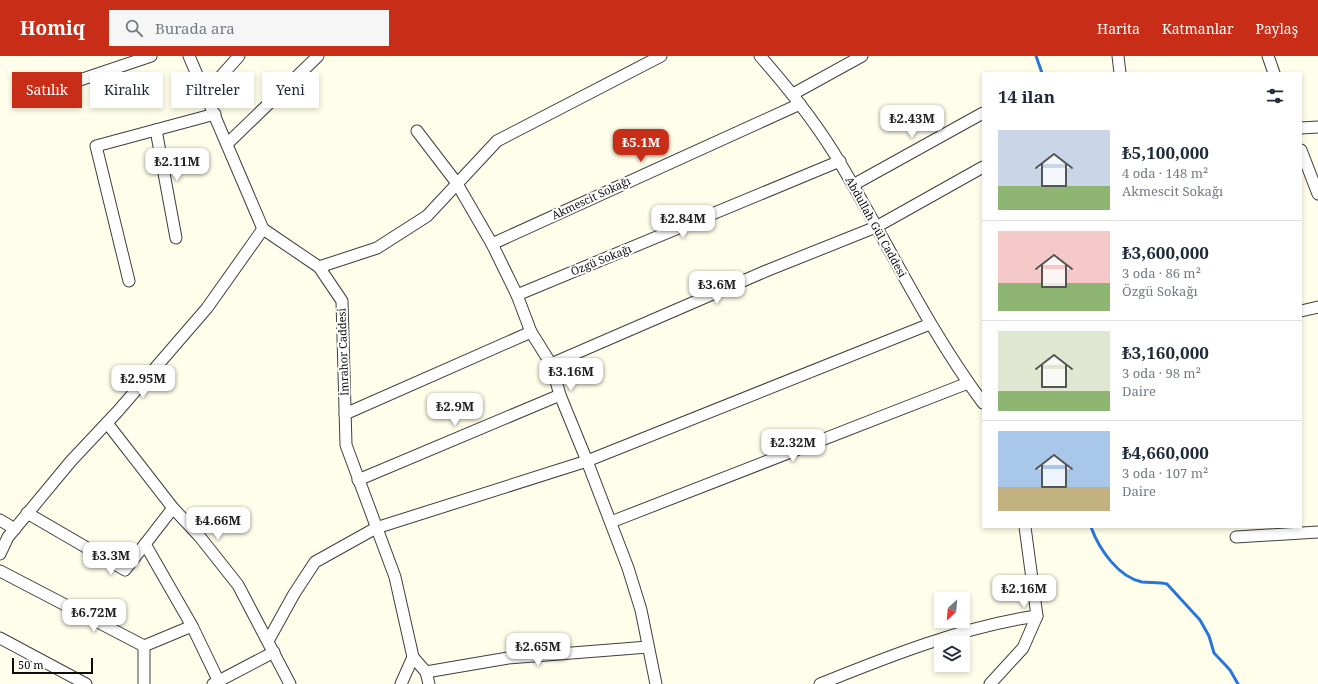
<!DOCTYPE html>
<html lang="tr">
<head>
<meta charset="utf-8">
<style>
  :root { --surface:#fff; --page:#f6f6f7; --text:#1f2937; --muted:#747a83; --line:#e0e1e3; --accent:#c82d17 }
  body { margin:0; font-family:"Noto Serif",serif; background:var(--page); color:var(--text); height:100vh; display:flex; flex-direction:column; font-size:15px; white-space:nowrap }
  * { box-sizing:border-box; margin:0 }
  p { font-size:13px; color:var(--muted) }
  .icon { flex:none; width:22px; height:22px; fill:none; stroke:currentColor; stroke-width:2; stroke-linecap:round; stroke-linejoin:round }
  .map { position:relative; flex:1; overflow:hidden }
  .details { position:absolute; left:982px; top:16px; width:320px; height:456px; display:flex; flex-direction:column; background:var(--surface); border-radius:0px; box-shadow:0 2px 6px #0003 }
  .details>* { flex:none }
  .guide { position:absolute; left:12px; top:16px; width:380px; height:36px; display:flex; gap:8px }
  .needle { width:26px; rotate:206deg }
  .tools { position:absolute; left:934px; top:536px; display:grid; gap:8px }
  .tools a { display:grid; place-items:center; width:36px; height:36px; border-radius:0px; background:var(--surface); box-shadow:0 2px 6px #0003; font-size:20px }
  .scale { position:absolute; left:12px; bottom:10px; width:81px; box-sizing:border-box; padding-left:4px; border:2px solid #0c0c0c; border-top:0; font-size:11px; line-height:14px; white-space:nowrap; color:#0c0c0c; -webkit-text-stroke:3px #fff; paint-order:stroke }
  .price { position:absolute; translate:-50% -34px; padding:0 9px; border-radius:8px; background:#fff; color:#222; font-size:13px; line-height:26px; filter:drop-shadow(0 1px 2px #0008) }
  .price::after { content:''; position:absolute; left:50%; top:24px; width:12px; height:9px; margin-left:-6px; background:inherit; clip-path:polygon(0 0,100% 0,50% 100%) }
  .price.current { background:var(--accent); color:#fff }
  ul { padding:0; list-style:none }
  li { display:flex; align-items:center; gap:12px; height:100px; padding:0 16px }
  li+li { border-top:1px solid var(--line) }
  li span { display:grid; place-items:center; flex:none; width:112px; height:80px; border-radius:0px; color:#555 }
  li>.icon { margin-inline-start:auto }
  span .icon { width:48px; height:48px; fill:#fffc; stroke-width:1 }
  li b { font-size:17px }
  h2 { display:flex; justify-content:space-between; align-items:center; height:48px; padding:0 16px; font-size:17px }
  .tag { padding:0 14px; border-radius:0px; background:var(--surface); box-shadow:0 2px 6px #0003; font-size:14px; line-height:36px }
  .tag.current { background:var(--accent); color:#fff }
  header { display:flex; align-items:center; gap:24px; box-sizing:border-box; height:56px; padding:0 20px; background:var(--accent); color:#fff }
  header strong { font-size:19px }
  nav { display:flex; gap:22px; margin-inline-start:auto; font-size:14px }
  .search { width:280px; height:36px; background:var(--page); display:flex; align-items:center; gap:10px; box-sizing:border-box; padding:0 14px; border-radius:0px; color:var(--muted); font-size:15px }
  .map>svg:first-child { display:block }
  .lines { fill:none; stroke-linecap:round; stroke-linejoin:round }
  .stream { stroke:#2976da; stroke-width:3 }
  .minor-casing { stroke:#3f3f3f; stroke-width:13 }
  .minor { stroke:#fff; stroke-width:11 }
  .labels { text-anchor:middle; stroke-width:4; stroke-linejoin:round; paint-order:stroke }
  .street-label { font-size:11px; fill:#0c0c0c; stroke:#fff }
</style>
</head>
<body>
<header>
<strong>Homiq</strong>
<div class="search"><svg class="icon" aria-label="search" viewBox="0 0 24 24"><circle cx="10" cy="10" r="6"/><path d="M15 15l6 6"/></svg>Burada ara</div>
<nav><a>Harita</a><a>Katmanlar</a><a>Paylaş</a></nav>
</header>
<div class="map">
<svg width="1318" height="628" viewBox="0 0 1318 628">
  <rect width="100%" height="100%" fill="#fffeea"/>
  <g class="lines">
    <!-- stream -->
    <g class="stream">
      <path d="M 1036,0 L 1042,17"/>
      <path d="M 1091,471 C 1099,493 1118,521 1142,526 C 1150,527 1159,526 1167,528 L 1200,564 L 1209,580 L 1214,597 L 1230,614 L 1238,628"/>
    </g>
    <defs>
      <g id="minor">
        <path d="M 189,0 L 263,173 L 319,211 L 342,245 L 346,389 L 395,521 L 413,601 L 426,616 L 429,628"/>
        <path d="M 760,0 C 789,33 818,69 840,107 C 888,187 927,272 983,347"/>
        <path d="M 1118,0 L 1120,17"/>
        <path d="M 1268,0 L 1274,17"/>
        <path d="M 53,33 L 151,0"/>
        <path d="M 206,37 L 239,0"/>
        <path d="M 793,38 L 862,0"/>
        <path d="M 1301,72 L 1318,71"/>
        <path d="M 156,74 L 176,182"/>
        <path d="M 417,75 L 456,126 L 492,188 L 517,239 L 531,276 L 551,308 L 560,339 L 587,405 L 628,512 L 641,554 L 656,628"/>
        <path d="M 227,88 L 318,0"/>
        <path d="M 1301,94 L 1318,138"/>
        <path d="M 853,129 L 983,57"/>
        <path d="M 492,188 L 800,48"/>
        <path d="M 319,211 L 377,192 L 427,160 L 497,85 L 661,0"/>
        <path d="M 129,225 L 96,90 L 215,58"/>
        <path d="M 517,239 L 840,105"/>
        <path d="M 1301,255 L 1318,251"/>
        <path d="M 551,308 L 766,215 L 876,171 L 983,111"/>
        <path d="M 345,358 L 531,276"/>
        <path d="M 107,367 L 173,452 L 200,481 L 238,529 L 290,628"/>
        <path d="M 358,424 L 560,339"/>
        <path d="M 27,457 L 125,514 L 173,452"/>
        <path d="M 0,464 L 15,473"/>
        <path d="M 611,466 L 968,327"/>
        <path d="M 1236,481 L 1318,476"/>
        <path d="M 145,488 L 192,570 L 220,628"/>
        <path d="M 0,498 L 8,481 L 71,405 L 118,355 L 207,252 L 263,173"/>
        <path d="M 0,515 L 144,590 L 192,570"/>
        <path d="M 0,582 L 86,628"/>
        <path d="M 268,585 L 294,538 L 315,506 L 376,472 L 587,405 L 930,268"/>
        <path d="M 426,616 L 508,602 L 648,591"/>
        <path d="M 144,628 L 144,590"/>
        <path d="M 213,628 L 274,596"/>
        <path d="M 401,628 L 413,601"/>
        <path d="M 820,628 C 887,601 965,570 1037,560"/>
        <path d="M 990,628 L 1023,592 L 1037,560 L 1025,471"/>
      </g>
    </defs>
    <!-- minor casing -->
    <use href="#minor" class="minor-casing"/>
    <!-- minor -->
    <use href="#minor" class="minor"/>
  </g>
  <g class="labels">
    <!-- street labels -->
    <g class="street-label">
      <text transform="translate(591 142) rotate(-25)" y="4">Akmescit Sokağı</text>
      <text transform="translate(876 171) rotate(61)" y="4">Abdullah Gül Caddesi</text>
      <text transform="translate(601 204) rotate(-22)" y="4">Özgü Sokağı</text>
      <text transform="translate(343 296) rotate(-92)" y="4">İmrahor Caddesi</text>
    </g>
  </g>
</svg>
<div class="tools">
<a><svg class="needle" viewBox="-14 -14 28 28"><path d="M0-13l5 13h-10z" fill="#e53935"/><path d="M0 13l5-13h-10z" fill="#747a83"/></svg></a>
<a><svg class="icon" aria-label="layers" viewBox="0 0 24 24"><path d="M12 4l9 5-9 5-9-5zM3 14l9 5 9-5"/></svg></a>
</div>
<div class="scale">50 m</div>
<b class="price" style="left:912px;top:83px">₺2.43M</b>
<b class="price current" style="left:641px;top:107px">₺5.1M</b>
<b class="price" style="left:177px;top:126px">₺2.11M</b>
<b class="price" style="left:683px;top:183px">₺2.84M</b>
<b class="price" style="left:717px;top:249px">₺3.6M</b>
<b class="price" style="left:571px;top:336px">₺3.16M</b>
<b class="price" style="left:143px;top:343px">₺2.95M</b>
<b class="price" style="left:455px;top:371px">₺2.9M</b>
<b class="price" style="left:793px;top:407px">₺2.32M</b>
<b class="price" style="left:218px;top:485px">₺4.66M</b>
<b class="price" style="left:111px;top:520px">₺3.3M</b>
<b class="price" style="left:1024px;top:553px">₺2.16M</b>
<b class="price" style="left:94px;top:577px">₺6.72M</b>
<b class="price" style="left:538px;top:611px">₺2.65M</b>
<div class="guide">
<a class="tag current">Satılık</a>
<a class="tag">Kiralık</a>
<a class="tag">Filtreler</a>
<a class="tag">Yeni</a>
</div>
<section class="details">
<h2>14 ilan<svg class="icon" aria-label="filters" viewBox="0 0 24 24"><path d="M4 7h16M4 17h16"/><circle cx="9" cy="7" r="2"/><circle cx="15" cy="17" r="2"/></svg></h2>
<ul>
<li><span style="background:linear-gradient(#c9d6e8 70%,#8fb573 0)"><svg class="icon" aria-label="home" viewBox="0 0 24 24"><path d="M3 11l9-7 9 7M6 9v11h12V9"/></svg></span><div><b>₺5,100,000</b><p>4 oda · 148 m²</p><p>Akmescit Sokağı</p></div></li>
<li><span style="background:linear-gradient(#f6c9c9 65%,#8fb573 0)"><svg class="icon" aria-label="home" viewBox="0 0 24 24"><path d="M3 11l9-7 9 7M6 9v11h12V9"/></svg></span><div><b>₺3,600,000</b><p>3 oda · 86 m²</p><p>Özgü Sokağı</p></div></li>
<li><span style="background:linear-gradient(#dfe7d0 75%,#8fb573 0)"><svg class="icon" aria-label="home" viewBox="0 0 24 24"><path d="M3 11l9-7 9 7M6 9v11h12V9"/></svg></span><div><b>₺3,160,000</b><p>3 oda · 98 m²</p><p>Daire</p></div></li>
<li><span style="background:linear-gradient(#a9c7e8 70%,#c2b280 0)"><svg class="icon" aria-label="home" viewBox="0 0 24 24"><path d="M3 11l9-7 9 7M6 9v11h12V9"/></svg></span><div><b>₺4,660,000</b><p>3 oda · 107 m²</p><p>Daire</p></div></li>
</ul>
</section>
</div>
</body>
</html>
